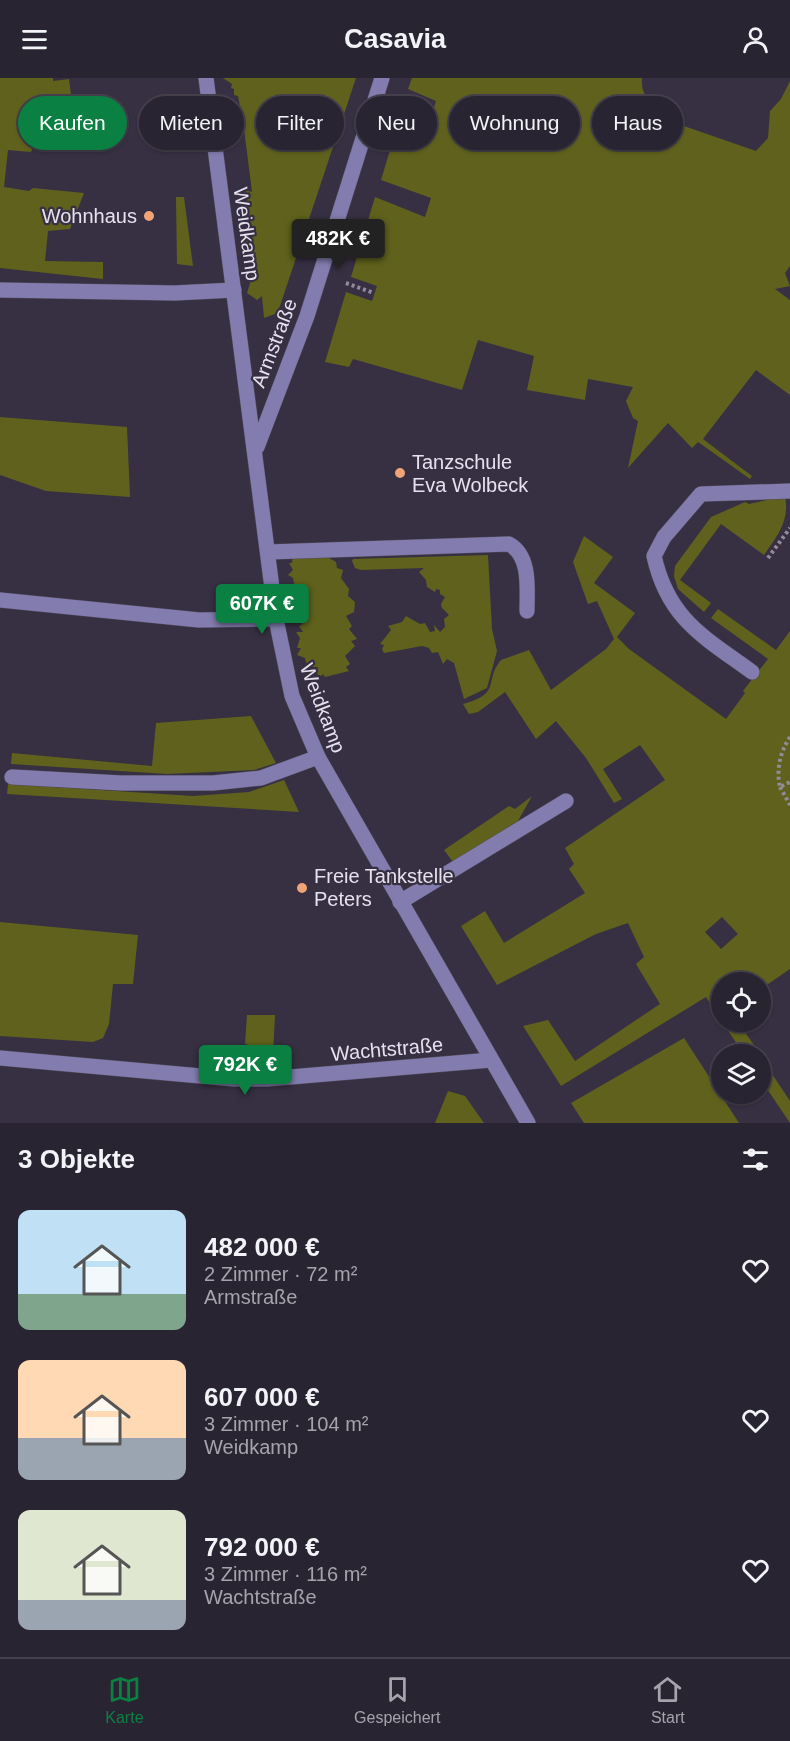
<!DOCTYPE html>
<html lang="de">
<head>
<meta charset="utf-8">
<style>
  :root { --surface:#292432; --page:#312c3a; --text:#f1f3f6; --muted:#a5a4ac; --line:#45414d; --accent:#0b8043 }
  body { margin:0; font-family:Arial,sans-serif; background:var(--page); color:var(--text); height:100vh; display:flex; flex-direction:column; font-size:22px; white-space:nowrap }
  * { box-sizing:border-box; margin:0 }
  p { font-size:20px; color:var(--muted) }
  .icon { flex:none; width:33px; height:33px; fill:none; stroke:currentColor; stroke-width:2; stroke-linecap:round; stroke-linejoin:round }
  .map { position:relative; height:1045px; overflow:hidden }
  .details { display:flex; flex-direction:column; background:var(--surface); flex:1 }
  .details>* { flex:none }
  .hud { position:absolute; left:18px; top:18px; width:754px; height:54px; display:flex; gap:12px }
  .tools { position:absolute; left:711px; top:894px; display:grid; gap:12px }
  .tools a { display:grid; place-items:center; width:60px; height:60px; border-radius:50%; background:var(--surface); box-shadow:0 2px 4px #0004,0 0 0 2px var(--line); font-size:30px }
  .price { position:absolute; translate:-50% -51px; padding:0 14px; border-radius:6px; background:var(--accent); color:#fff; font-size:20px; line-height:39px; filter:drop-shadow(0 2px 3px #0008) }
  .price::after { content:''; position:absolute; left:50%; top:36px; width:18px; height:14px; margin-left:-9px; background:inherit; clip-path:polygon(0 0,100% 0,50% 100%) }
  .price.selected { background:#222; color:#fff }
  ul { padding:0; list-style:none }
  li { display:flex; align-items:center; gap:18px; height:150px; padding:0 18px }
  li span { display:grid; place-items:center; flex:none; width:168px; height:120px; border-radius:12px; color:#555 }
  li>.icon { margin-inline-start:auto }
  span .icon { width:72px; height:72px; fill:#fffc; stroke-width:1 }
  li b { font-size:26px }
  h2 { display:flex; justify-content:space-between; align-items:center; height:72px; padding:0 18px; font-size:26px }
  .chip { padding:0 21px; border-radius:27px; background:var(--surface); box-shadow:0 2px 4px #0004,0 0 0 2px var(--line); font-size:21px; line-height:54px }
  .chip.selected { background:var(--accent); color:#fff }
  header { display:flex; justify-content:space-between; align-items:center; height:78px; padding:0 18px; background:var(--surface); font-size:27px; font-weight:600 }
  .menu { display:flex; justify-content:space-around; align-items:center; height:84px; border-top:2px solid var(--line); background:var(--surface); font-size:16px; color:var(--muted) }
  .menu a { display:grid; justify-items:center; gap:3px }
  .menu .selected { color:var(--accent) }
  .map>svg:first-child { display:block }
  .green { fill:#5f611c; fill-rule:evenodd }
  .lines { fill:none; stroke-linecap:round; stroke-linejoin:round }
  .minor-casing { stroke:#534c5e; stroke-width:16 }
  .path { stroke:#918b9b; stroke-width:4; stroke-dasharray:3 3; stroke-linecap:butt }
  .minor { stroke:#827dae; stroke-width:15 }
  .poi-dot { fill:#efa376; stroke:#373043; stroke-width:2 }
  .labels { text-anchor:middle; stroke-width:4.5; stroke-linejoin:round; paint-order:stroke }
  .poi-label { font-size:20px; fill:#e5e1ee; stroke:#373043; text-anchor:start }
  .street-label { font-size:20px; fill:#e5e1ee; stroke:#373043 }
</style>
</head>
<body>
<header><svg class="icon" aria-label="menu" viewBox="0 0 24 24"><path d="M4 6h16M4 12h16M4 18h16"/></svg>Casavia<svg class="icon" aria-label="person" viewBox="0 0 24 24"><circle cx="12" cy="8" r="4"/><path d="M4 21q1-7 8-7t8 7"/></svg></header>
<div class="map">
<svg width="790" height="1045" viewBox="0 0 790 1045">
  <rect width="100%" height="100%" fill="#373043"/>
  <!-- green -->
  <g class="green">
    <path d="M 0,0 L 53,0 L 53,3 L 69,1 L 75,48 L 44,41 L 31,74 L 8,72 L 4,109 L 29,113 L 33,110 L 84,115 L 70,151 L 48,153 L 45,183 L 103,184 L 103,201 L 0,190 Z"/>
    <path d="M 223,0 L 356,0 L 280,228 L 275,236 L 264,240 L 262,218 L 257,222 L 247,215 L 251,202 L 254,201 L 247,193 L 249,186 L 243,181 L 247,170 L 239,167 L 243,160 L 240,151 L 249,150 L 244,142 L 247,136 L 243,126 L 248,125 L 243,117 L 245,112 L 252,114 L 242,35 L 237,33 L 240,28 L 238,18 L 234,17 L 234,11 L 231,10 L 232,6 Z"/>
    <path d="M 412,0 L 642,0 C 640,24 659,29 677,36 L 681,47 L 756,73 L 768,60 L 770,33 L 781,21 L 790,3 L 790,188 L 785,195 L 790,208 L 775,211 L 790,222 L 790,317 L 756,292 L 703,361 L 752,398 L 750,401 L 698,364 L 692,370 L 668,345 L 628,390 L 638,343 L 633,340 L 626,323 L 633,309 L 588,301 L 585,322 L 527,312 L 534,278 L 478,262 L 462,312 L 353,281 L 349,289 L 325,284 L 346,214 L 372,223 L 377,208 L 351,199 L 375,119 L 425,139 L 431,120 L 381,102 L 405,22 L 433,32 L 436,23 L 408,11 Z"/>
    <path d="M 176,119 L 184,119 L 193,188 L 177,186 Z"/>
    <path d="M 0,339 L 127,349 L 130,419 L 46,413 L 0,397 Z"/>
    <path d="M 785,418 C 790,442 778,457 764,477 L 721,446 L 680,502 L 711,525 L 704,534 L 678,511 L 674,498 L 675,488 L 711,439 L 745,424 L 749,426 Z"/>
    <path d="M 584,458 L 613,479 L 594,505 L 635,535 L 617,559 L 629,571 L 726,641 L 745,615 L 743,613 L 768,581 L 711,540 L 718,531 L 776,572 L 790,553 L 790,891 L 761,911 L 760,904 L 722,904 L 721,942 L 706,919 L 561,1008 L 523,948 L 548,942 L 575,983 L 660,926 L 636,886 L 644,879 L 628,845 L 596,856 L 497,907 L 461,848 L 485,833 L 504,865 L 585,815 L 569,791 L 574,786 L 565,770 L 665,702 L 640,667 L 603,691 L 622,721 L 614,725 L 586,680 L 556,643 L 536,661 L 505,614 L 478,634 L 469,636 L 463,626 C 503,615 483,604 501,582 L 529,572 L 551,612 L 606,571 L 614,561 L 597,523 L 588,526 L 573,484 ZM 722,839 L 738,856 L 721,871 L 705,854 Z"/>
    <path d="M 331,476 L 329,480 L 336,484 L 337,490 L 343,492 L 341,500 L 349,511 L 348,518 L 355,524 L 354,534 L 346,538 L 352,548 L 349,551 L 357,561 L 351,563 L 355,568 L 345,578 L 350,586 L 346,589 L 349,593 L 325,599 L 323,596 L 321,598 L 317,596 L 318,589 L 307,589 L 305,580 L 297,577 L 301,570 L 297,570 L 300,560 L 296,554 L 303,554 L 299,548 L 303,546 L 289,534 L 298,525 L 292,521 L 294,518 L 289,515 L 290,506 L 294,506 L 293,500 L 288,497 L 293,492 L 289,485 L 292,485 L 293,477 Z"/>
    <path d="M 488,477 L 492,551 L 497,573 L 487,610 L 464,621 L 454,585 L 447,581 L 443,586 L 438,574 L 432,575 L 429,570 L 422,568 L 384,575 L 382,571 L 384,567 L 380,566 L 391,552 L 388,548 L 402,544 L 406,538 L 420,546 L 425,545 L 430,554 L 435,553 L 434,547 L 440,554 L 445,549 L 444,541 L 449,537 L 442,530 L 441,526 L 445,519 L 440,516 L 440,512 L 436,511 L 435,514 L 427,509 L 426,502 L 419,494 L 424,490 L 361,492 L 355,490 L 352,483 L 353,481 Z"/>
    <path d="M 251,638 L 276,685 L 254,692 L 167,696 L 11,686 L 12,675 L 152,688 L 156,645 Z"/>
    <path d="M 284,702 L 299,734 L 7,716 L 8,706 L 193,718 L 249,714 Z"/>
    <path d="M 532,718 L 518,743 L 453,784 L 444,772 L 509,728 L 515,731 Z"/>
    <path d="M 0,844 L 138,857 L 133,906 L 113,906 L 109,946 L 103,960 L 93,964 L 0,958 Z"/>
    <path d="M 247,937 L 275,937 L 273,978 L 248,979 L 249,967 L 245,966 Z"/>
    <path d="M 722,944 L 738,944 L 760,976 L 744,976 Z"/>
    <path d="M 684,960 L 739,1045 L 584,1045 L 571,1025 Z"/>
    <path d="M 760,978 L 790,1023 L 790,1045 L 761,1002 Z"/>
    <path d="M 448,1013 L 465,1018 L 484,1045 L 435,1045 Z"/>
  </g>
  <g class="lines">
    <defs>
      <g id="minor">
        <path d="M 206,0 L 276,541 L 292,618 L 318,679 L 528,1045"/>
        <path d="M 0,212 L 175,215 L 234,212"/>
        <path d="M 257,369 L 307,238 L 382,0"/>
        <path d="M 268,474 L 509,466 C 531,478 527,511 527,533"/>
        <path d="M 0,522 L 199,542 L 276,541"/>
        <path d="M 752,594 C 704,559 668,541 654,478 L 664,459 L 701,416 L 790,413"/>
        <path d="M 12,699 L 121,705 L 213,705 L 261,700 L 318,679"/>
        <path d="M 400,824 L 566,723"/>
        <path d="M 0,980 L 234,1001 L 267,1001 L 491,982"/>
      </g>
    </defs>
    <!-- minor casing -->
    <use href="#minor" class="minor-casing"/>
    <!-- path -->
    <g class="path">
      <path d="M 346,205 L 374,215"/>
      <path d="M 768,480 L 790,450"/>
      <path d="M 790,659 C 780,674 776,692 780,709 L 790,704"/>
      <path d="M 780,709 L 790,727"/>
    </g>
    <!-- minor -->
    <use href="#minor" class="minor"/>
  </g>
  <!-- markers -->
  <g class="poi-dot">
    <circle cx="149" cy="138" r="6"/>
    <circle cx="400" cy="395" r="6"/>
    <circle cx="302" cy="810" r="6"/>
  </g>
  <g class="labels">
    <!-- poi labels -->
    <g class="poi-label">
      <text x="137" y="145" text-anchor="end">Wohnhaus</text>
      <text x="412" y="391">Tanzschule<tspan x="412" dy="23">Eva Wolbeck</tspan></text>
      <text x="314" y="805">Freie Tankstelle<tspan x="314" dy="23">Peters</tspan></text>
    </g>
    <!-- street labels -->
    <g class="street-label">
      <text transform="translate(247 156) rotate(82)" y="7">Weidkamp</text>
      <text transform="translate(274 265) rotate(-69)" y="7">Armstraße</text>
      <text transform="translate(323 630) rotate(69)" y="7">Weidkamp</text>
      <text transform="translate(387 971) rotate(-5)" y="7">Wachtstraße</text>
    </g>
  </g>
</svg>
<div class="tools">
<a><svg class="icon" aria-label="locate" viewBox="0 0 24 24"><circle cx="12" cy="12" r="6"/><path d="M12 2v4M12 18v4M2 12h4M18 12h4"/></svg></a>
<a><svg class="icon" aria-label="layers" viewBox="0 0 24 24"><path d="M12 4l9 5-9 5-9-5zM3 14l9 5 9-5"/></svg></a>
</div>
<b class="price selected" style="left:338px;top:192px">482K €</b>
<b class="price" style="left:262px;top:557px">607K €</b>
<b class="price" style="left:245px;top:1018px">792K €</b>
<div class="hud">
<a class="chip selected">Kaufen</a>
<a class="chip">Mieten</a>
<a class="chip">Filter</a>
<a class="chip">Neu</a>
<a class="chip">Wohnung</a>
<a class="chip">Haus</a>
</div>
</div>
<section class="details">
<h2>3 Objekte<svg class="icon" aria-label="filters" viewBox="0 0 24 24"><path d="M4 7h16M4 17h16"/><circle cx="9" cy="7" r="2"/><circle cx="15" cy="17" r="2"/></svg></h2>
<ul>
<li><span style="background:linear-gradient(#bfe0f5 70%,#7fa58c 0)"><svg class="icon" aria-label="home" viewBox="0 0 24 24"><path d="M3 11l9-7 9 7M6 9v11h12V9"/></svg></span><div><b>482 000 €</b><p>2 Zimmer · 72 m²</p><p>Armstraße</p></div><svg class="icon" aria-label="heart" viewBox="0 0 24 24"><path d="M12 20l-8-8c-3-5 5-10 8-4 3-6 11-1 8 4z"/></svg></li>
<li><span style="background:linear-gradient(#ffd9b3 65%,#9aa5b1 0)"><svg class="icon" aria-label="home" viewBox="0 0 24 24"><path d="M3 11l9-7 9 7M6 9v11h12V9"/></svg></span><div><b>607 000 €</b><p>3 Zimmer · 104 m²</p><p>Weidkamp</p></div><svg class="icon" aria-label="heart" viewBox="0 0 24 24"><path d="M12 20l-8-8c-3-5 5-10 8-4 3-6 11-1 8 4z"/></svg></li>
<li><span style="background:linear-gradient(#dfe7d0 75%,#9aa5b1 0)"><svg class="icon" aria-label="home" viewBox="0 0 24 24"><path d="M3 11l9-7 9 7M6 9v11h12V9"/></svg></span><div><b>792 000 €</b><p>3 Zimmer · 116 m²</p><p>Wachtstraße</p></div><svg class="icon" aria-label="heart" viewBox="0 0 24 24"><path d="M12 20l-8-8c-3-5 5-10 8-4 3-6 11-1 8 4z"/></svg></li>
</ul>
</section>
<nav class="menu">
<a class="selected"><svg class="icon" aria-label="map" viewBox="0 0 24 24"><path d="M3 6l6-2 6 2 6-2v14l-6 2-6-2-6 2zM9 4v14M15 6v14"/></svg>Karte</a>
<a><svg class="icon" aria-label="saved" viewBox="0 0 24 24"><path d="M7 4h10v16l-5-4-5 4z"/></svg>Gespeichert</a>
<a><svg class="icon" aria-label="home" viewBox="0 0 24 24"><path d="M3 11l9-7 9 7M6 9v11h12V9"/></svg>Start</a>
</nav>
</body>
</html>
